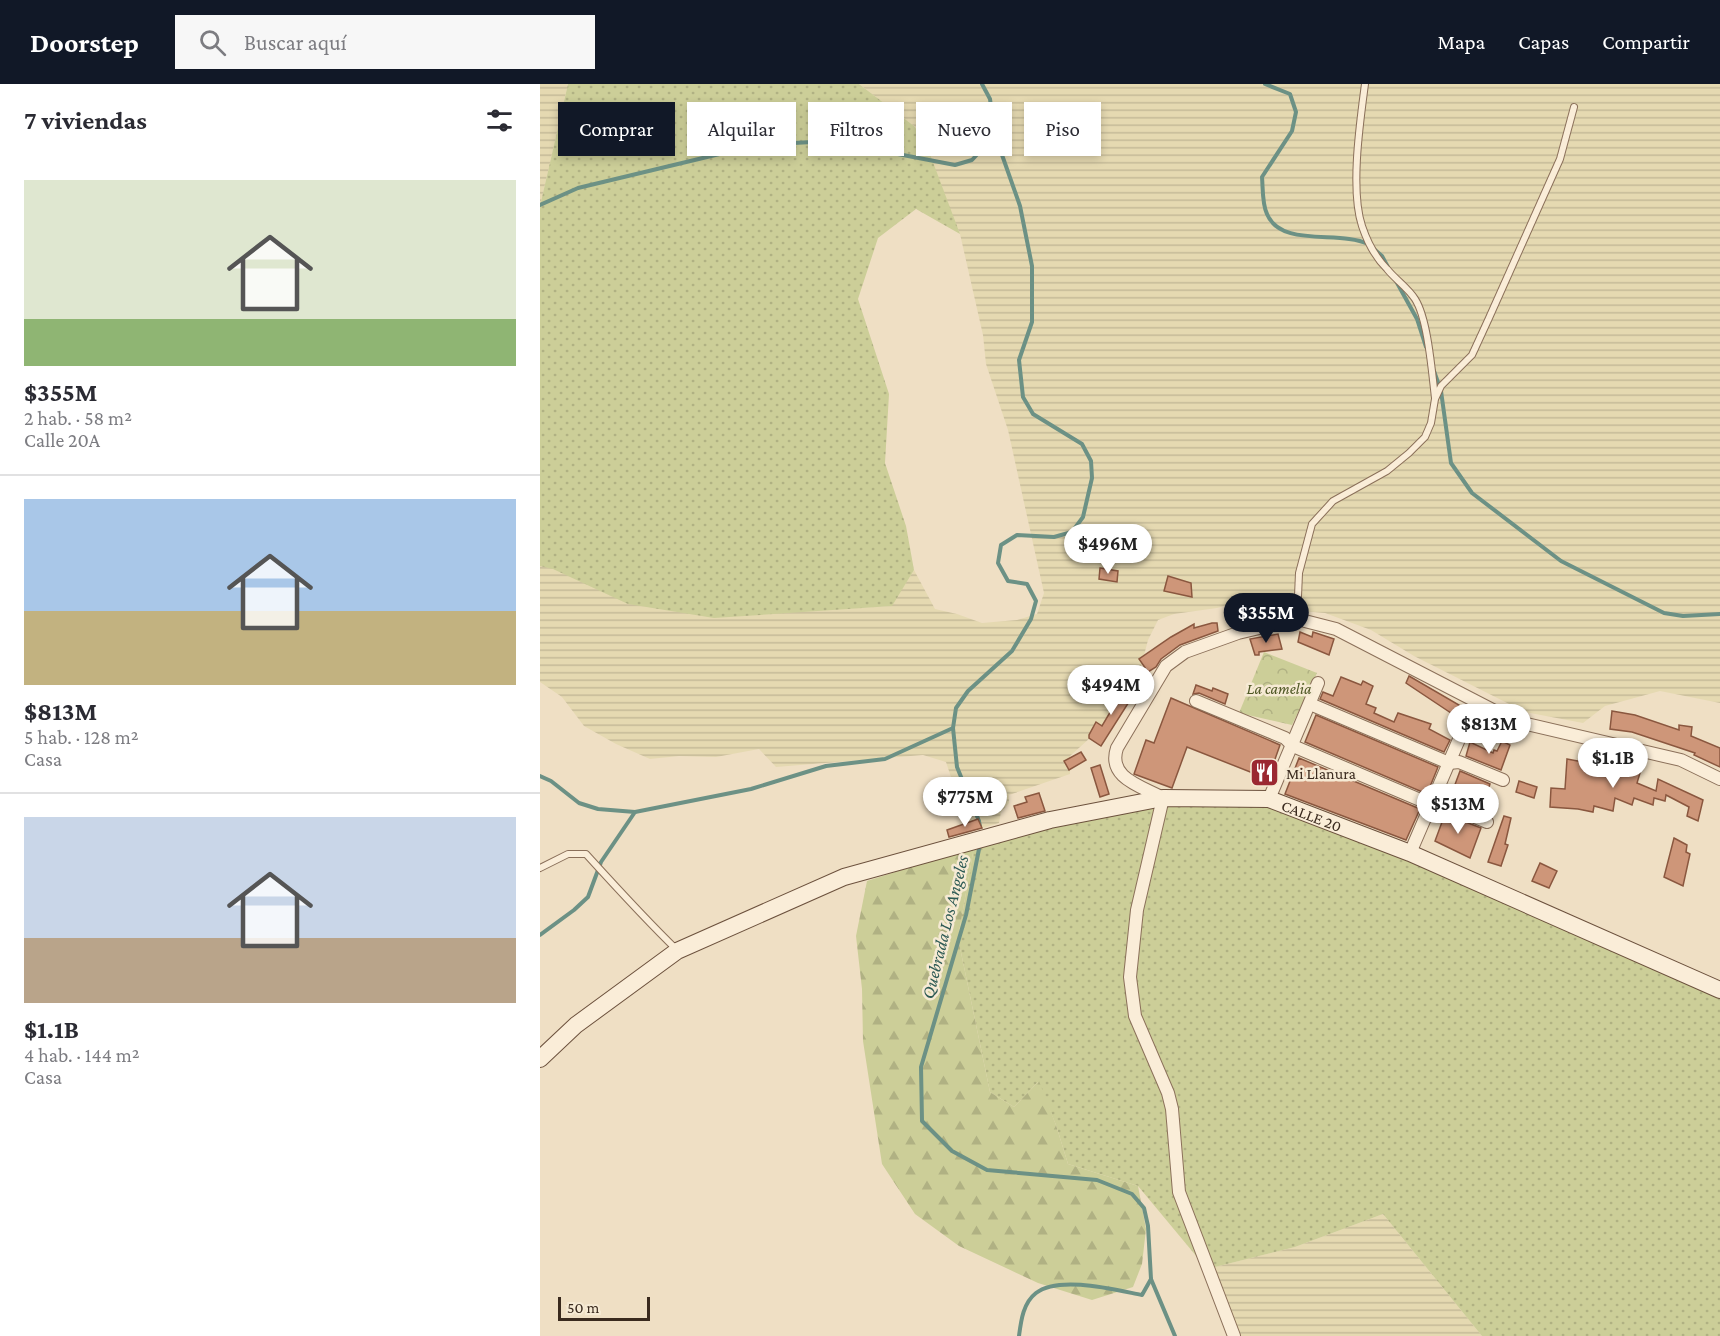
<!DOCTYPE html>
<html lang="es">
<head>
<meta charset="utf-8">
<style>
  :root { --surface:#fff; --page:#f7f7f7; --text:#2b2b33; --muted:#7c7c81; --line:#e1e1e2; --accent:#111827 }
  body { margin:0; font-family:"Crimson Pro",serif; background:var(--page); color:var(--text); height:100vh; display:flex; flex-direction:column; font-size:22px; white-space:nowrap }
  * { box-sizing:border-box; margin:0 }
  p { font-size:20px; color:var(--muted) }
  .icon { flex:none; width:33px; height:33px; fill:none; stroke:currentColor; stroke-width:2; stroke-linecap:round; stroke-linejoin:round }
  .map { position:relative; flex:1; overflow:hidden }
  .details { display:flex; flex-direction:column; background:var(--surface); width:540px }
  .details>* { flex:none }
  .guide { position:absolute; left:18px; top:18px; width:570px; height:54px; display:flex; gap:12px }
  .scale { position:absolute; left:18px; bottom:15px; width:92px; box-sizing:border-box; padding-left:6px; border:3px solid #3a2a1e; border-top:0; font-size:16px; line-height:21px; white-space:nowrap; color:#3a2a1e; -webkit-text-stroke:4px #f6ead4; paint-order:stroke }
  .price { position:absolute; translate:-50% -51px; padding:0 14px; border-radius:21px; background:#fff; color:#222; font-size:20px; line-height:39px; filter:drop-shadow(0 2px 3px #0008) }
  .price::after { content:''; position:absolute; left:50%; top:36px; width:18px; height:14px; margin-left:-9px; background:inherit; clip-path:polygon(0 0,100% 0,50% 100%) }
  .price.on { background:var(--accent); color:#fff }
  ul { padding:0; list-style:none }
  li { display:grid; align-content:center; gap:12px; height:318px; padding:0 24px }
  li+li { border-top:2px solid var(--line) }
  li span { display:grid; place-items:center; height:186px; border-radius:0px; color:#555 }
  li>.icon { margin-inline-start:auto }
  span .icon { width:108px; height:108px; fill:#fffc; stroke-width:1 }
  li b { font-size:26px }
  h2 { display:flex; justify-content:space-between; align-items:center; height:72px; padding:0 24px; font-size:26px }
  .pill { padding:0 21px; border-radius:0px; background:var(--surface); box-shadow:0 3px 9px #0003; font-size:21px; line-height:54px }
  .pill.on { background:var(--accent); color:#fff }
  header { display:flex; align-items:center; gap:36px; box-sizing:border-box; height:84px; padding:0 30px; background:var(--accent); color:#fff }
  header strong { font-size:28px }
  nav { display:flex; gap:33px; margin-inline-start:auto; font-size:21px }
  .search { width:420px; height:54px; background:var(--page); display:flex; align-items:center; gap:15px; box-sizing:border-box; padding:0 21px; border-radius:0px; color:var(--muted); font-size:22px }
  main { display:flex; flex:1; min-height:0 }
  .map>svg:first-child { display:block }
  .farmland { fill:url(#farmland-rules) }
  .grass { fill:url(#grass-dots) }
  .forest { fill:url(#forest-firs) }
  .park { fill:url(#park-crowns) }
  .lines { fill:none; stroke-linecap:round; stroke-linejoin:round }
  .stream { stroke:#6c9185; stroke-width:4 }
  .building { fill:#ce9679; stroke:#8a573f; stroke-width:1.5 }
  .lane-casing { stroke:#8b705a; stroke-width:8 }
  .street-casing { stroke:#8b705a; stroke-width:14 }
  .secondary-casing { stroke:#6c513d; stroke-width:18 }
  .lane { stroke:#faedd8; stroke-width:6 }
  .street { stroke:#faedd8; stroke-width:12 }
  .secondary { stroke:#faedd8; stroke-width:16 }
  .labels { text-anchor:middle; stroke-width:5; stroke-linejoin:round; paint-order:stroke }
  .park-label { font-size:16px; font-style:italic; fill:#4e5724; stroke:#f6ead4 }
  .poi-label { font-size:16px; fill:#3a2a1e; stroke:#f6ead4; text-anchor:start }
  .street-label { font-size:16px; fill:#3a2a1e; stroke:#f6ead4 }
  .water-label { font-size:18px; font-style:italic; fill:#2d5a54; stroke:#f6ead4 }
</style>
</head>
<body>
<header>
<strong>Doorstep</strong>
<div class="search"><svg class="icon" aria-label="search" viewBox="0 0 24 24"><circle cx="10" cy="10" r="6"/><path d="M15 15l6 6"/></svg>Buscar aquí</div>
<nav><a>Mapa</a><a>Capas</a><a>Compartir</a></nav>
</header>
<main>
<section class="details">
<h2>7 viviendas<svg class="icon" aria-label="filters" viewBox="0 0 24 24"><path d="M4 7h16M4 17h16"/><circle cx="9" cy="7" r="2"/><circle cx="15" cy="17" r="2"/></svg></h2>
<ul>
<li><span style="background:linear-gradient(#dfe7d0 75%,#8fb573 0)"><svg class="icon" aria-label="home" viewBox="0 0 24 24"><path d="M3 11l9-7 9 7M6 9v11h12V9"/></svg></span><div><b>$355M</b><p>2 hab. · 58 m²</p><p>Calle 20A</p></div></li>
<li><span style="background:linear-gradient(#a9c7e8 60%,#c2b280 0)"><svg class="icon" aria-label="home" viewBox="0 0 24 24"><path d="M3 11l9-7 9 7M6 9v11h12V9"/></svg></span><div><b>$813M</b><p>5 hab. · 128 m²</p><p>Casa</p></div></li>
<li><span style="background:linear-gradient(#c9d6e8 65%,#b9a48a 0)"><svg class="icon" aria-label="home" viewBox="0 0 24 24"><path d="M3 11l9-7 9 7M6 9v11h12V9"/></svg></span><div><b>$1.1B</b><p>4 hab. · 144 m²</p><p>Casa</p></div></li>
</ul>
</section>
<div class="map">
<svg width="1180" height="1252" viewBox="0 0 1180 1252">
  <defs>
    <pattern id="farmland-rules" width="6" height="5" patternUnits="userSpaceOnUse" patternTransform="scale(1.5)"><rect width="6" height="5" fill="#e5d9b1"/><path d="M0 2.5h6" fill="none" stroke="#c5ba98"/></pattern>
    <pattern id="grass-dots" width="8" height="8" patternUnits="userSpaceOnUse" patternTransform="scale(1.5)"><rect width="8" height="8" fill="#ccce98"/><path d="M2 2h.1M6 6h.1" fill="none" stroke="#b0b183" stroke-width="1.8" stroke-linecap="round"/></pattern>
    <pattern id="forest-firs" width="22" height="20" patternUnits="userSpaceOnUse" patternTransform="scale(1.5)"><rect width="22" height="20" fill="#ccce98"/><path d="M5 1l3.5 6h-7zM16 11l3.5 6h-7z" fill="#b0b183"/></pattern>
    <pattern id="park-crowns" width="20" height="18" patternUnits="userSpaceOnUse" patternTransform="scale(1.5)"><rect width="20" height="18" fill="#ccce98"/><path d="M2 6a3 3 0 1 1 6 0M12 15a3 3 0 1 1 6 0" fill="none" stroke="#b0b183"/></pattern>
  </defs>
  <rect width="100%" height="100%" fill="#efdfc4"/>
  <!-- farmland -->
  <g class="farmland">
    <path d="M 0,0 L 28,0 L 0,122 Z"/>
    <path d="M 319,0 L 1180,0 L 1180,619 L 1120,607 L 1065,622 L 1043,639 L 985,628 L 874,572 L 831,546 L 785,529 L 761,527 L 737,531 L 732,514 L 714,514 L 677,524 L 634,530 L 618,536 L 608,556 L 596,602 L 580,627 L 530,672 L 530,690 L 469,711 L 469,719 L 461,728 L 459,739 L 429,748 L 406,678 L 383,671 L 236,683 L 219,665 L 176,673 L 139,672 L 110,675 L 76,660 L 44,642 L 22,613 L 0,598 L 0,482 L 264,527 L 351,522 L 374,486 L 395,525 L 417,530 L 442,539 L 477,536 L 497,530 L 504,509 L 468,346 L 446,280 L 443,251 L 420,150 L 374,42 Z"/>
    <path d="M 843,1130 L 942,1252 L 691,1252 L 667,1185 L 755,1163 Z"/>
  </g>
  <!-- grass -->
  <g class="grass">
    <path d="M 28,0 L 319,0 L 374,42 L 385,57 L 420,150 L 376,125 L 338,154 L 318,215 L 349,310 L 345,379 L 366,442 L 374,486 L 352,522 L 174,534 L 88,520 L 13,485 L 0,482 L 0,122 Z"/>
    <path d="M 612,722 L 751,723 L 1180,905 L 1180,1252 L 942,1252 L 843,1130 L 755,1163 L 667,1185 L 598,1102 L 528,1080 L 516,1041 L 498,998 L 474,1023 L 450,1008 L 418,854 L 434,763 L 498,743 Z"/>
  </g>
  <!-- forest -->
  <path class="forest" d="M 434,763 L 418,854 L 450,1008 L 474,1023 L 499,997 L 516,1041 L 528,1080 L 598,1102 L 606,1145 L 602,1180 L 593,1203 L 552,1216 L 498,1199 L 419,1162 L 375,1130 L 342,1080 L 323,957 L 322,905 L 316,852 L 327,797 Z"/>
  <!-- park -->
  <path class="park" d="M 724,568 L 777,589 L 752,641 L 699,629 Z"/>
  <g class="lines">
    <!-- stream -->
    <g class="stream">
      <path d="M 725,0 L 750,10 L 756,28 L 752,47 L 722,93 C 723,104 722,120 727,130 C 741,164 800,146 828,160"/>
      <path d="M 0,121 L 38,104 L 217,61 L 290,57 L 415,81 L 432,76 L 455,51"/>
      <path d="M 834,165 L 842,172 L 849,185"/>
      <path d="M 856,197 L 877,235 L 886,263"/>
      <path d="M 894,287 L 901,307 L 911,379 L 932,409 L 1021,477 L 1124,529 L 1143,532 L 1180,530"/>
      <path d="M 0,692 L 11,697 L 39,719 L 58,725 L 95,728 L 211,705 L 286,682 L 345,675 L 413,644"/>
      <path d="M 440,743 L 439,737 L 417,683 L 413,644 L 416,624 L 428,607 L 472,567 L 491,535 L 496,517 L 487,500 L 468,497 L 458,479 L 461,461 L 477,451 L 514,453 L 532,448 L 543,433 L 552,394 L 551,377 L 542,360 L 493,330 L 483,313 L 479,276 L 492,238 L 492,182 L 480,122 L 455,51 L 450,15 L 442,0"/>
      <path d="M 440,760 L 426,831 L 381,983 L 382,1037 L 412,1067 L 447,1086 L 557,1096 L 592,1110 L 604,1124 L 608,1142 L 611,1195 L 602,1211 C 576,1206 519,1191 496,1209 C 483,1219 481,1237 479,1252"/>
      <path d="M 0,851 L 34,826 L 48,813 L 61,778 L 95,728"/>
      <path d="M 611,1195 L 635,1252"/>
    </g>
  </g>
  <!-- building -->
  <g class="building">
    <path d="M 560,484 L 578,487 L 577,498 L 559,495 Z"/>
    <path d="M 628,492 L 651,499 L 652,513 L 624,507 Z"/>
    <path d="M 717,524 L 718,536 L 694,540 L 694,526 Z"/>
    <path d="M 672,539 L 677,539 L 678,547 L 640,561 L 621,575 L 616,583 L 608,588 L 599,575 L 631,553 L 654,540 L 654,544 Z"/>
    <path d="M 760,548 L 772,553 L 773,548 L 794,555 L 789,571 L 758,558 Z"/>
    <path d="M 738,550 L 742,565 L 719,568 L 719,571 L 715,571 L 710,555 Z"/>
    <path d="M 869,592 L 919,621 L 914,631 L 866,599 Z"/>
    <path d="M 801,593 L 821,601 L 823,597 L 833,602 L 826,620 L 836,624 L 834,629 L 854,638 L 858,629 L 891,640 L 889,645 L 910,656 L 904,668 L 780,615 L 783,608 L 793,612 Z"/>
    <path d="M 656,601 L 672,607 L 673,604 L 688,610 L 685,620 L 659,609 L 653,610 Z"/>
    <path d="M 582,602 L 594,610 L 561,662 L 549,654 L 549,651 L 556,638 L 562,642 L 575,620 L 568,616 L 573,608 L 577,610 Z"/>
    <path d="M 631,614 L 740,661 L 728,695 L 647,663 L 632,704 L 594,690 L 606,656 L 614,659 Z"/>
    <path d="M 1072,627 L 1095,631 L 1139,646 L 1139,641 L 1152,643 L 1151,652 L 1180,664 L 1180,683 L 1154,671 L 1155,669 L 1092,648 L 1070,645 Z"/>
    <path d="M 776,631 L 898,683 L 887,710 L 765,658 Z"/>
    <path d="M 962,657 L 970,661 L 961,686 L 926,672 L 930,658 L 953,669 L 954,666 L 957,667 Z"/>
    <path d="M 541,668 L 546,676 L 529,686 L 524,677 Z"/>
    <path d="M 759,674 L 880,725 L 866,756 L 745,710 Z"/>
    <path d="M 1027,675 L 1075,684 L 1075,679 L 1088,682 L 1088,684 L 1100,689 L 1097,699 L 1116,707 L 1118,695 L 1163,716 L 1158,737 L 1147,732 L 1149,723 L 1126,711 L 1125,717 L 1114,714 L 1113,721 L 1094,714 L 1092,721 L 1075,714 L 1073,727 L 1054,722 L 1053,728 L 1038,725 L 1010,723 L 1011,704 L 1025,705 Z"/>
    <path d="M 560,681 L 569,710 L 560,713 L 551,684 Z"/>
    <path d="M 920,687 L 950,700 L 946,712 L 951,715 L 946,729 L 910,714 Z"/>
    <path d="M 979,697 L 997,703 L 994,714 L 976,708 Z"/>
    <path d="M 499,709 L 505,727 L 478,734 L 474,722 L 487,718 L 485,713 Z"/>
    <path d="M 905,730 L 941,744 L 930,774 L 895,757 Z"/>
    <path d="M 964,732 L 971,734 L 965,760 L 968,761 L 961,782 L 948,778 Z"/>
    <path d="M 438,735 L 442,744 L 409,753 L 407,746 Z"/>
    <path d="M 1134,754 L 1147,761 L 1146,768 L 1150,770 L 1143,802 L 1124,793 Z"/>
    <path d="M 1000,779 L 1017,787 L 1009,804 L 992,797 Z"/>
  </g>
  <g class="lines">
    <defs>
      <g id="lane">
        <path d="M 825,0 C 820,38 810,106 822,142 C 827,157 836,174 847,185 C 856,196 868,204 875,215 C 888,235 892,289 895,314"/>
        <path d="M 757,535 L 759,489 L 772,440 L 793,417 L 847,387 L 869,369 L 885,353 L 891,339 L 895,315 L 901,302 L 932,271 L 949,234 L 1020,75 L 1034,23"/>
        <path d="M 0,784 L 28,770 L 46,770 C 76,803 105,835 137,866"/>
      </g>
      <g id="street">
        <path d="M 656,617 L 745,654 L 753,662 L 892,721 L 906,721 L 947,738"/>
        <path d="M 770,620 L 909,679 L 919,678 L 963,696"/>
        <path d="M 729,715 L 778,599"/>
        <path d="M 870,769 L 920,653"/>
        <path d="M 694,1252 L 639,1108 L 632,1025 L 628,1009 L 595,932 L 590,893 L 597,826 L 623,714 C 601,702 567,694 577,664 L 626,582 L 645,568 L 698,549 L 757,535 L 796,545 L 974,637 L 1141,676 L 1180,695"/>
      </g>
      <g id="secondary">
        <path id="s1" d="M 0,975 L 36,941 L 137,867 L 304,793 L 510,736 L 623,714 L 729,715 L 870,769 L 1180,906"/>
      </g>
    </defs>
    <!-- lane casing -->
    <use href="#lane" class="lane-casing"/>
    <!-- street casing -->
    <use href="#street" class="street-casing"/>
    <!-- secondary casing -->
    <use href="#secondary" class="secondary-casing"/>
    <!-- lane -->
    <use href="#lane" class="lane"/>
    <!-- street -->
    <use href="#street" class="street"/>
    <!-- secondary -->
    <use href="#secondary" class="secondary"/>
  </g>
  <!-- icons -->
  <defs>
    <symbol id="restaurant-square" viewBox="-11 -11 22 22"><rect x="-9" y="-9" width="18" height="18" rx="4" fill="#9b2832" stroke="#f6ead4"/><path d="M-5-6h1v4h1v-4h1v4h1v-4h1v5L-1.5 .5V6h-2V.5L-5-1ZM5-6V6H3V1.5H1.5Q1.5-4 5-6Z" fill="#fff"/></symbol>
  </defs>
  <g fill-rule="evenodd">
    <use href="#restaurant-square" x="708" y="672" width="33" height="33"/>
  </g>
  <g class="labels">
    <!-- park labels -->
    <g class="park-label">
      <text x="739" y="610">La camelia</text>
    </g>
    <!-- poi labels -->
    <g class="poi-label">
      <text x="746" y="695">Mi Llanura</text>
    </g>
    <!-- street labels -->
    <g class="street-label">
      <text dy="6" stroke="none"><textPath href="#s1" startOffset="838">CALLE 20</textPath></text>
    </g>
    <!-- water labels -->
    <g class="water-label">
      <text transform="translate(405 843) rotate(-76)" y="6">Quebrada Los Angeles</text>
    </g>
  </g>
</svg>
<div class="scale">50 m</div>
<b class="price" style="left:568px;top:491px">$496M</b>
<b class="price on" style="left:726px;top:560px">$355M</b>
<b class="price" style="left:571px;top:632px">$494M</b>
<b class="price" style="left:949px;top:671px">$813M</b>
<b class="price" style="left:1073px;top:705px">$1.1B</b>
<b class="price" style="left:425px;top:744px">$775M</b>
<b class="price" style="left:918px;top:751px">$513M</b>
<div class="guide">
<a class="pill on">Comprar</a>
<a class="pill">Alquilar</a>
<a class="pill">Filtros</a>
<a class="pill">Nuevo</a>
<a class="pill">Piso</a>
</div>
</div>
</main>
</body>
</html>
